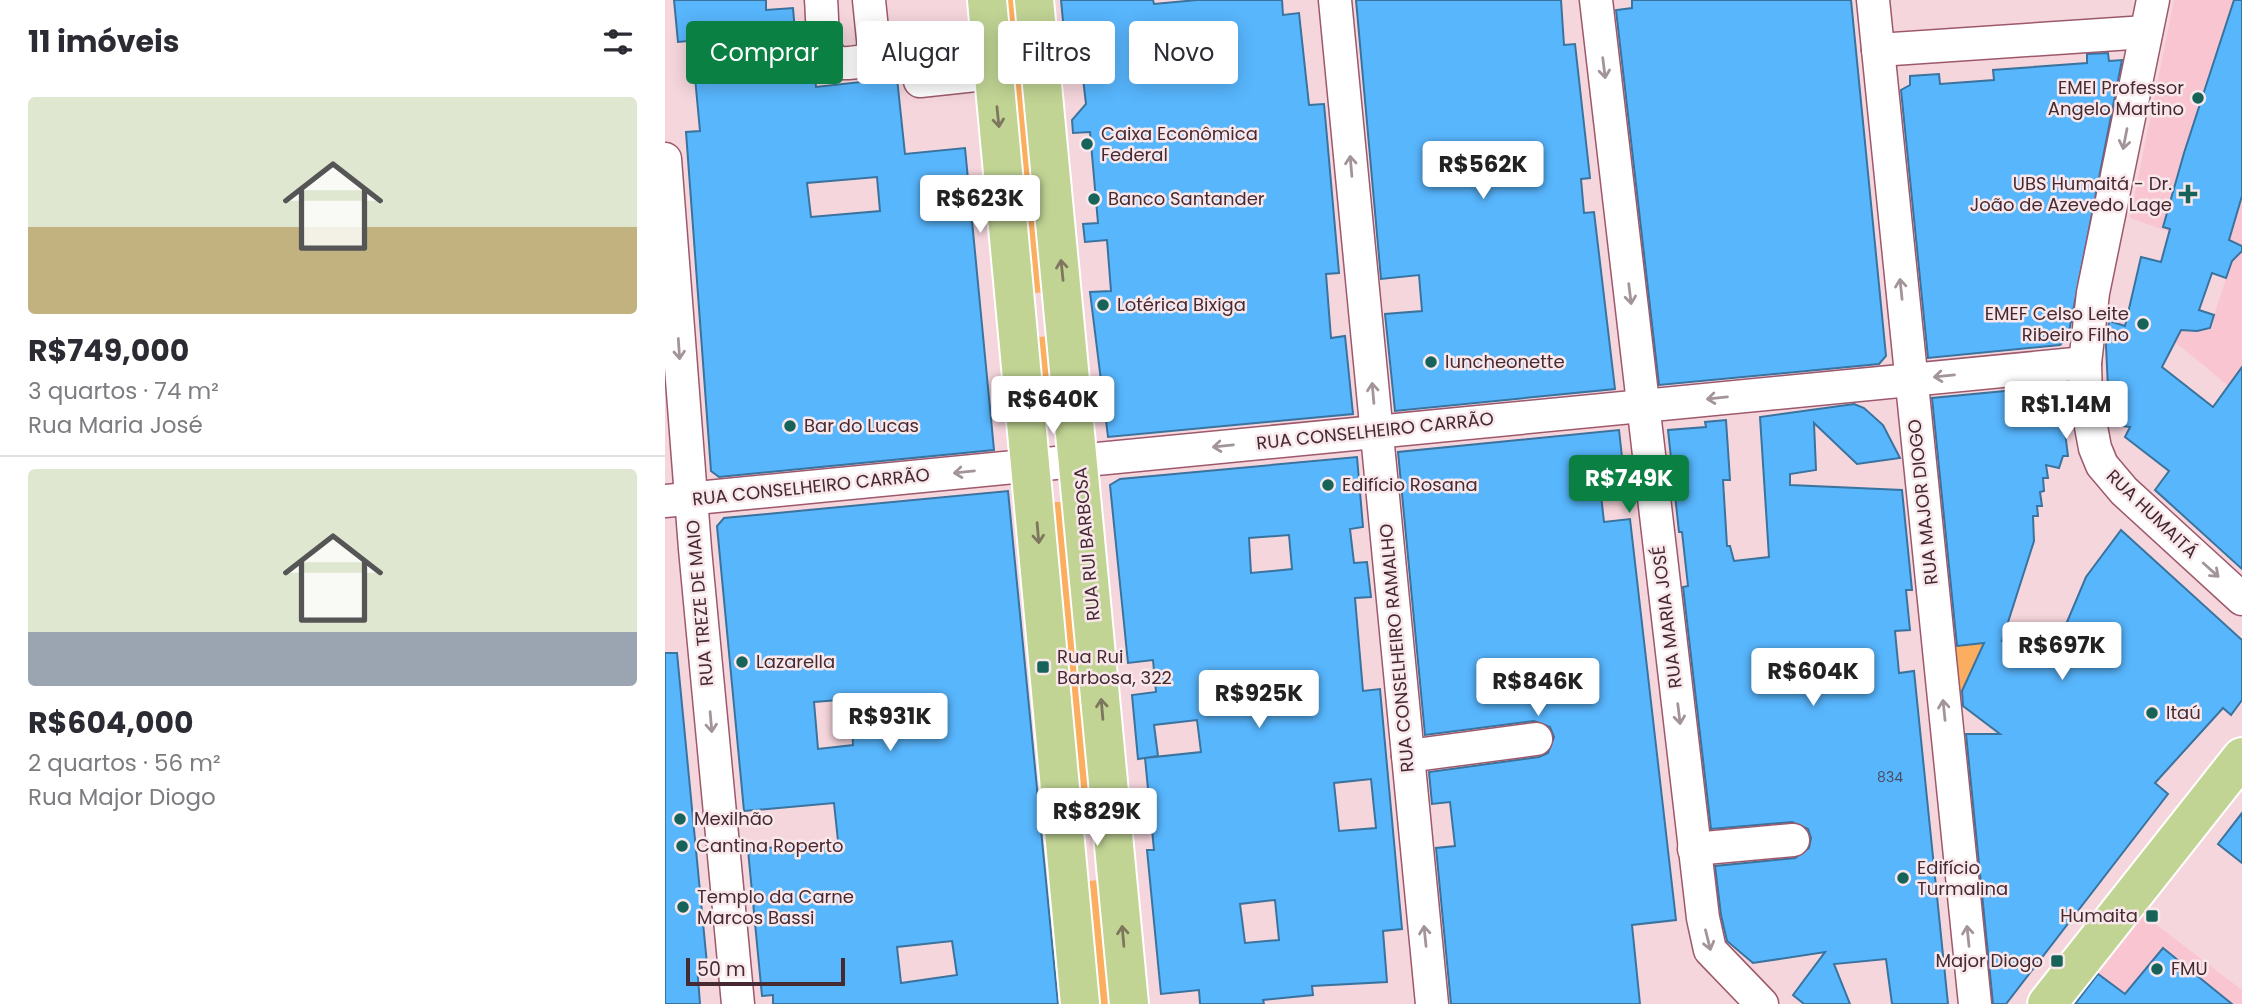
<!DOCTYPE html>
<html lang="pt">
<head>
<meta charset="utf-8">
<style>
  :root { --surface:#fff; --page:#f2f2f3; --text:#2b2b33; --muted:#7c7c81; --line:#e1e1e2; --accent:#0b8043 }
  body { margin:0; font-family:Poppins,sans-serif; background:var(--page); color:var(--text); height:100vh; display:flex; flex-direction:column; font-size:26px; white-space:nowrap }
  * { box-sizing:border-box; margin:0 }
  p { font-size:23px; color:var(--muted) }
  .icon { flex:none; width:38px; height:38px; fill:none; stroke:currentColor; stroke-width:2; stroke-linecap:round; stroke-linejoin:round }
  .map { position:relative; flex:1; overflow:hidden }
  .sheet { display:flex; flex-direction:column; background:var(--surface); width:665px }
  .sheet>* { flex:none }
  .banner { position:absolute; left:21px; top:21px; width:665px; height:63px; display:flex; gap:14px }
  .scale { position:absolute; left:21px; bottom:18px; width:159px; box-sizing:border-box; padding-left:7px; border:4px solid #472931; border-top:0; font-size:19px; line-height:24px; white-space:nowrap; color:#472931; -webkit-text-stroke:5px #f8e8eb; paint-order:stroke }
  .price { position:absolute; translate:-50% -60px; padding:0 16px; border-radius:7px; background:#fff; color:#222; font-size:23px; line-height:46px; filter:drop-shadow(0 2px 4px #0008) }
  .price::after { content:''; position:absolute; left:50%; top:42px; width:21px; height:16px; margin-left:-10px; background:inherit; clip-path:polygon(0 0,100% 0,50% 100%) }
  .price.selected { background:var(--accent); color:#fff }
  ul { padding:0; list-style:none }
  li { display:grid; align-content:center; gap:14px; height:371px; padding:0 28px }
  li+li { border-top:2px solid var(--line) }
  li span { display:grid; place-items:center; height:217px; border-radius:7px; color:#555 }
  li>.icon { margin-inline-start:auto }
  span .icon { width:126px; height:126px; fill:#fffc; stroke-width:1 }
  li b { font-size:30px }
  h2 { display:flex; justify-content:space-between; align-items:center; height:84px; padding:0 28px; font-size:30px }
  .pill { padding:0 24px; border-radius:7px; background:var(--surface); box-shadow:0 4px 18px #0003; font-size:24px; line-height:63px }
  .pill.selected { background:var(--accent); color:#fff }
  main { display:flex; flex:1; min-height:0 }
  .map>svg:first-child { display:block }
  .built { fill:#f9c5d1 }
  .green { fill:#fcae60 }
  .building { fill:#58b6fd; stroke:#39739e; stroke-width:2; fill-rule:evenodd }
  .lines { fill:none; stroke-linecap:round; stroke-linejoin:round }
  .minor-casing { stroke:#9d596b; stroke-width:35 }
  .major-casing { stroke:#fff; stroke-width:42 }
  .minor { stroke:#fff; stroke-width:32 }
  .major { stroke:#c1d494; stroke-width:38 }
  .oneway { stroke:#a39498 }
  .oneway2 { stroke:#7e765e }
  .poi-dot { fill:#17635a; stroke:#f8e8eb; stroke-width:2.5 }
  .labels { text-anchor:middle; stroke-width:5; stroke-linejoin:round; paint-order:stroke }
  .number-label { font-size:14px; fill:#4b4c64 }
  .poi-label { font-size:18px; fill:#472931; stroke:#f8e8eb; text-anchor:start }
  .street-label { font-size:18px; fill:#472931; stroke:#f8e8eb }
</style>
</head>
<body>
<main>
<section class="sheet">
<h2>11 imóveis<svg class="icon" aria-label="filters" viewBox="0 0 24 24"><path d="M4 7h16M4 17h16"/><circle cx="9" cy="7" r="2"/><circle cx="15" cy="17" r="2"/></svg></h2>
<ul>
<li><span style="background:linear-gradient(#dfe7d0 60%,#c2b280 0)"><svg class="icon" aria-label="home" viewBox="0 0 24 24"><path d="M3 11l9-7 9 7M6 9v11h12V9"/></svg></span><div><b>R$749,000</b><p>3 quartos · 74 m²</p><p>Rua Maria José</p></div></li>
<li><span style="background:linear-gradient(#dfe7d0 75%,#9aa5b1 0)"><svg class="icon" aria-label="home" viewBox="0 0 24 24"><path d="M3 11l9-7 9 7M6 9v11h12V9"/></svg></span><div><b>R$604,000</b><p>2 quartos · 56 m²</p><p>Rua Major Diogo</p></div></li>
</ul>
</section>
<div class="map">
<svg width="1577" height="1004" viewBox="0 0 1577 1004">
  <rect width="100%" height="100%" fill="#f6d6dd"/>
  <!-- built -->
  <g class="built">
    <path d="M 1509,0 L 1577,0 L 1577,397 L 1510,342 L 1444,321 L 1447,305 L 1520,330 L 1536,331 L 1545,327 L 1569,255 L 1465,218 Z"/>
    <path d="M 1477,914 L 1577,990 L 1577,1004 L 1409,1004 Z"/>
  </g>
  <!-- green -->
  <g class="green">
    <path d="M 339,0 L 351,0 L 381,292 L 369,293 Z"/>
    <path d="M 385,336 L 393,419 L 381,420 L 373,337 Z"/>
    <path d="M 389,502 L 401,502 L 427,792 L 415,793 Z"/>
    <path d="M 1327,642 L 1312,659 L 1295,694 L 1290,646 Z"/>
    <path d="M 435,880 L 446,1004 L 433,1004 L 423,881 Z"/>
  </g>
  <!-- building -->
  <g class="building">
    <path d="M 9,0 L 101,0 L 101,10 L 128,8 L 133,67 L 149,66 L 151,87 L 232,78 L 240,154 L 300,148 L 329,450 L 54,477 L 46,471 L 21,132 L 35,131 L 29,67 L 25,67 L 23,41 L 13,42 ZM 212,177 L 215,211 L 146,217 L 142,183 Z"/>
    <path d="M 396,0 L 488,0 L 489,4 L 532,0 L 617,0 L 618,15 L 634,13 L 644,105 L 659,104 L 662,137 L 674,273 L 661,274 L 666,338 L 680,336 L 688,414 L 443,437 L 425,292 L 446,291 L 442,240 L 420,242 L 418,224 L 433,223 L 425,132 L 408,133 L 407,120 L 421,104 L 416,62 L 401,53 Z"/>
    <path d="M 691,0 L 896,0 L 899,45 L 910,44 L 925,178 L 916,179 L 919,213 L 929,212 L 950,389 L 730,411 L 720,314 L 757,311 L 754,275 L 716,279 Z"/>
    <path d="M 967,0 L 1186,0 L 1221,356 L 1214,364 L 994,385 L 951,10 L 967,8 Z"/>
    <path d="M 1569,0 L 1577,0 L 1577,196 L 1564,240 L 1577,246 L 1577,251 L 1567,261 L 1561,278 L 1547,273 L 1534,310 L 1549,315 L 1545,328 L 1532,331 L 1516,330 L 1497,367 L 1548,407 L 1577,367 L 1577,569 L 1490,490 L 1504,471 L 1460,437 L 1465,427 L 1450,425 L 1443,388 L 1441,346 L 1444,321 L 1460,326 L 1476,257 L 1496,262 L 1505,229 L 1498,227 L 1519,153 Z"/>
    <path d="M 1443,53 L 1444,61 L 1457,60 L 1403,337 L 1395,345 L 1263,358 L 1236,90 L 1245,85 L 1245,76 L 1274,74 L 1275,84 L 1329,80 L 1328,70 L 1422,63 L 1422,54 Z"/>
    <path d="M 1394,386 L 1403,456 L 1398,456 L 1394,468 L 1381,465 L 1383,478 L 1378,478 L 1379,491 L 1375,492 L 1377,506 L 1372,506 L 1373,516 L 1368,516 L 1369,541 L 1337,641 L 1352,638 L 1383,667 L 1421,577 L 1456,530 L 1577,640 L 1577,700 L 1566,715 L 1558,708 L 1490,783 L 1503,794 L 1341,1004 L 1328,1004 L 1301,734 L 1335,734 L 1298,706 L 1297,691 L 1319,643 L 1292,646 L 1267,398 Z"/>
    <path d="M 1189,404 L 1199,408 L 1218,425 L 1235,458 L 1192,464 L 1149,423 L 1151,470 L 1125,474 L 1125,485 L 1237,490 L 1247,590 L 1241,590 L 1245,630 L 1230,631 L 1234,673 L 1249,671 L 1283,1004 L 1227,1004 L 1221,959 L 1169,964 L 1185,1004 L 1139,1004 L 1128,995 L 1160,952 L 1088,963 L 1062,941 L 1056,915 L 1050,866 L 1130,858 L 1144,848 L 1146,838 L 1143,829 L 1127,822 L 1046,829 L 1018,587 L 1023,586 L 1017,532 L 1014,532 L 1003,430 L 1041,427 L 1040,422 L 1061,420 L 1065,480 L 1058,480 L 1062,546 L 1065,546 L 1069,561 L 1104,557 L 1095,417 Z"/>
    <path d="M 954,430 L 960,484 L 935,486 L 939,522 L 965,519 L 1011,920 L 967,925 L 975,1004 L 786,1004 L 771,848 L 790,846 L 785,802 L 767,804 L 764,772 L 874,757 L 883,753 L 889,737 L 885,727 L 869,721 L 760,735 L 733,452 Z"/>
    <path d="M 692,457 L 698,527 L 685,529 L 689,563 L 702,562 L 706,597 L 690,598 L 694,645 L 698,691 L 715,689 L 737,929 L 718,931 L 722,982 L 647,986 L 648,995 L 598,1000 L 599,1004 L 535,1004 L 534,990 L 496,994 L 482,850 L 489,850 L 480,758 L 536,752 L 532,720 L 489,725 L 493,756 L 473,759 L 467,695 L 491,692 L 488,660 L 463,663 L 445,485 L 455,479 ZM 624,535 L 627,569 L 586,573 L 584,538 ZM 706,779 L 711,828 L 674,831 L 669,783 ZM 610,900 L 614,940 L 580,943 L 575,904 Z"/>
    <path d="M 343,491 L 393,1004 L 108,1004 L 108,995 L 97,996 L 83,850 L 173,841 L 169,803 L 79,811 L 52,526 L 59,518 ZM 186,699 L 188,745 L 153,749 L 149,702 ZM 287,941 L 292,975 L 236,983 L 232,947 Z"/>
    <path d="M 0,653 L 12,653 L 42,964 L 32,965 L 35,1004 L 0,1004 Z"/>
    <path d="M 1577,813 L 1577,863 L 1553,844 Z"/>
    <path d="M 1498,948 L 1567,1004 L 1410,1004 L 1433,974 L 1460,994 Z"/>
  </g>
  <g class="lines">
    <defs>
      <g id="minor">
        <path d="M 156,0 C 158,17 154,62 177,63 C 188,64 200,60 210,59 L 204,0"/>
        <path d="M 670,0 L 767,1004"/>
        <path d="M 931,0 L 1038,918 L 1045,950 L 1097,1004"/>
        <path d="M 1208,0 L 1310,1004"/>
        <path d="M 1488,0 L 1428,293 L 1420,363 L 1421,400 L 1430,448 L 1437,465 L 1459,491 L 1577,599"/>
        <path d="M 1213,50 L 1481,32"/>
        <path d="M 254,68 L 255,81 L 329,73"/>
        <path d="M 0,159 L 30,549 L 73,1004"/>
        <path d="M 0,501 L 1420,363"/>
        <path d="M 743,756 L 871,739"/>
        <path d="M 1029,849 L 1128,840"/>
      </g>
      <g id="major">
        <path d="M 322,0 L 415,1004"/>
        <path d="M 369,0 L 464,1004"/>
        <path d="M 1382,1004 L 1577,757"/>
      </g>
    </defs>
    <!-- minor casing -->
    <use href="#minor" class="minor-casing"/>
    <!-- major casing -->
    <use href="#major" class="major-casing"/>
    <!-- minor -->
    <use href="#minor" class="minor"/>
    <!-- major -->
    <use href="#major" class="major"/>
  </g>
  <!-- one-way arrows -->
  <defs><path id="oneway-shaft" d="M-6 0H5M1.5-3L5.5 0L1.5 3" fill="none" stroke-width="1.6" stroke-linecap="round" stroke-linejoin="round" transform="scale(1.75)"/></defs>
  <g class="oneway">
    <use href="#oneway-shaft" transform="translate(939 68) rotate(83)"/>
    <use href="#oneway-shaft" transform="translate(1460 139) rotate(101)"/>
    <use href="#oneway-shaft" transform="translate(686 166) rotate(-95)"/>
    <use href="#oneway-shaft" transform="translate(1236 289) rotate(-96)"/>
    <use href="#oneway-shaft" transform="translate(965 294) rotate(83)"/>
    <use href="#oneway-shaft" transform="translate(14 349) rotate(86)"/>
    <use href="#oneway-shaft" transform="translate(1279 376) rotate(174)"/>
    <use href="#oneway-shaft" transform="translate(708 393) rotate(-95)"/>
    <use href="#oneway-shaft" transform="translate(1052 398) rotate(174)"/>
    <use href="#oneway-shaft" transform="translate(558 446) rotate(174)"/>
    <use href="#oneway-shaft" transform="translate(299 472) rotate(174)"/>
    <use href="#oneway-shaft" transform="translate(1546 570) rotate(42)"/>
    <use href="#oneway-shaft" transform="translate(1279 710) rotate(-96)"/>
    <use href="#oneway-shaft" transform="translate(1014 714) rotate(83)"/>
    <use href="#oneway-shaft" transform="translate(46 722) rotate(85)"/>
    <use href="#oneway-shaft" transform="translate(760 936) rotate(-96)"/>
    <use href="#oneway-shaft" transform="translate(1303 936) rotate(-96)"/>
    <use href="#oneway-shaft" transform="translate(1043 940) rotate(76)"/>
  </g>
  <g class="oneway2">
    <use href="#oneway-shaft" transform="translate(333 117) rotate(84)"/>
    <use href="#oneway-shaft" transform="translate(397 270) rotate(-96)"/>
    <use href="#oneway-shaft" transform="translate(373 533) rotate(85)"/>
    <use href="#oneway-shaft" transform="translate(437 709) rotate(-95)"/>
    <use href="#oneway-shaft" transform="translate(458 936) rotate(-95)"/>
  </g>
  <!-- markers -->
  <g class="poi-dot">
    <circle cx="1533" cy="98" r="7"/>
    <circle cx="422" cy="144" r="7"/>
    <path d="M1519.5 183.5h7v7h7v7h-7v7h-7v-7h-7v-7h7z"/>
    <circle cx="429" cy="199" r="7"/>
    <circle cx="438" cy="305" r="7"/>
    <circle cx="1478" cy="324" r="7"/>
    <circle cx="766" cy="362" r="7"/>
    <circle cx="125" cy="426" r="7"/>
    <circle cx="663" cy="485" r="7"/>
    <circle cx="77" cy="662" r="7"/>
    <rect x="371" y="660" width="14" height="14" rx="3.5"/>
    <circle cx="1487" cy="713" r="7"/>
    <circle cx="15" cy="819" r="7"/>
    <circle cx="17" cy="846" r="7"/>
    <circle cx="1238" cy="878" r="7"/>
    <circle cx="18" cy="907" r="7"/>
    <rect x="1480" y="909" width="14" height="14" rx="3.5"/>
    <rect x="1385" y="954" width="14" height="14" rx="3.5"/>
    <circle cx="1492" cy="969" r="7"/>
  </g>
  <g class="labels">
    <!-- number labels -->
    <g class="number-label">
      <text x="1225" y="782">834</text>
    </g>
    <!-- poi labels -->
    <g class="poi-label">
      <text x="1519" y="94" text-anchor="end">EMEI Professor<tspan x="1519" dy="21">Angelo Martino</tspan></text>
      <text x="436" y="140">Caixa Econômica<tspan x="436" dy="21">Federal</tspan></text>
      <text x="1507" y="190" text-anchor="end">UBS Humaitá - Dr.<tspan x="1507" dy="21">João de Azevedo Lage</tspan></text>
      <text x="443" y="205">Banco Santander</text>
      <text x="452" y="311">Lotérica Bixiga</text>
      <text x="1464" y="320" text-anchor="end">EMEF Celso Leite<tspan x="1464" dy="21">Ribeiro Filho</tspan></text>
      <text x="780" y="368">luncheonette</text>
      <text x="139" y="432">Bar do Lucas</text>
      <text x="677" y="491">Edifício Rosana</text>
      <text x="392" y="663">Rua Rui<tspan x="392" dy="21">Barbosa, 322</tspan></text>
      <text x="91" y="668">Lazarella</text>
      <text x="1501" y="719">Itaú</text>
      <text x="29" y="825">Mexilhão</text>
      <text x="31" y="852">Cantina Roperto</text>
      <text x="1252" y="874">Edifício<tspan x="1252" dy="21">Turmalina</tspan></text>
      <text x="32" y="903">Templo da Carne<tspan x="32" dy="21">Marcos Bassi</tspan></text>
      <text x="1473" y="922" text-anchor="end">Humaita</text>
      <text x="1378" y="967" text-anchor="end">Major Diogo</text>
      <text x="1506" y="975">FMU</text>
    </g>
    <!-- street labels -->
    <g class="street-label">
      <text transform="translate(710 431) rotate(-6)" y="6">RUA CONSELHEIRO CARRÃO</text>
      <text transform="translate(146 487) rotate(-6)" y="6">RUA CONSELHEIRO CARRÃO</text>
      <text transform="translate(1258 502) rotate(-96)" y="6">RUA MAJOR DIOGO</text>
      <text transform="translate(1487 514) rotate(44)" y="6">RUA HUMAITÁ</text>
      <text transform="translate(422 544) rotate(-95)" y="6">RUA RUI BARBOSA</text>
      <text transform="translate(35 603) rotate(-95)" y="6">RUA TREZE DE MAIO</text>
      <text transform="translate(1002 617) rotate(-97)" y="6">RUA MARIA JOSÉ</text>
      <text transform="translate(732 648) rotate(-95)" y="6">RUA CONSELHEIRO RAMALHO</text>
    </g>
  </g>
</svg>
<div class="scale">50 m</div>
<b class="price" style="left:818px;top:201px">R$562K</b>
<b class="price" style="left:315px;top:235px">R$623K</b>
<b class="price" style="left:388px;top:436px">R$640K</b>
<b class="price" style="left:1401px;top:441px">R$1.14M</b>
<b class="price selected" style="left:964px;top:515px">R$749K</b>
<b class="price" style="left:1397px;top:682px">R$697K</b>
<b class="price" style="left:1148px;top:708px">R$604K</b>
<b class="price" style="left:873px;top:718px">R$846K</b>
<b class="price" style="left:594px;top:730px">R$925K</b>
<b class="price" style="left:225px;top:753px">R$931K</b>
<b class="price" style="left:432px;top:848px">R$829K</b>
<div class="banner">
<a class="pill selected">Comprar</a>
<a class="pill">Alugar</a>
<a class="pill">Filtros</a>
<a class="pill">Novo</a>
</div>
</div>
</main>
</body>
</html>
